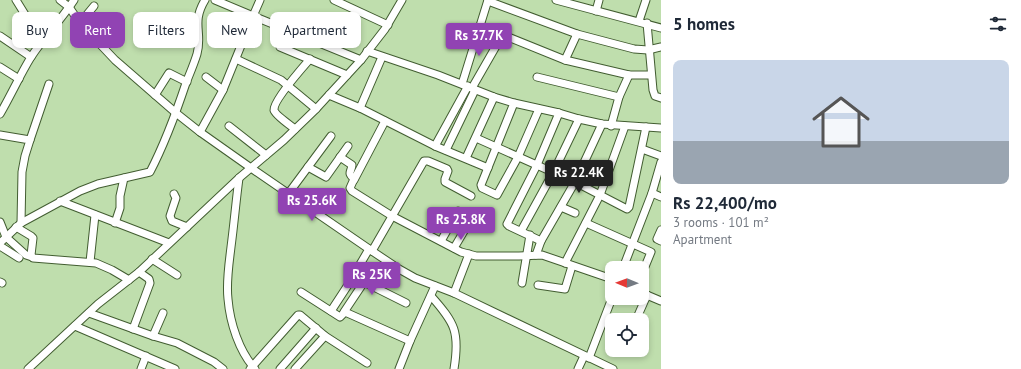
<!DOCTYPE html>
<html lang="en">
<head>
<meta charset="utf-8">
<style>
  :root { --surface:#fff; --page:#f6f6f7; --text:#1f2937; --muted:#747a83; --accent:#9143b3 }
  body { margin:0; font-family:"PT Sans",sans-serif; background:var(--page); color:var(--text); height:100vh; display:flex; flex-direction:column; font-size:15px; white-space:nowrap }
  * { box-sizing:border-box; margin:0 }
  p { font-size:13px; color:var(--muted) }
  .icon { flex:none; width:22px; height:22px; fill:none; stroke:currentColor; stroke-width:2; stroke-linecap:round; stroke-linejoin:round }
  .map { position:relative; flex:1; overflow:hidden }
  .sheet { display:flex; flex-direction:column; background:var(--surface); width:360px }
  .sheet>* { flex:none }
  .top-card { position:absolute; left:12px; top:12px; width:380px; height:36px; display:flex; gap:8px }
  .needle { width:26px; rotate:271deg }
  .controls { position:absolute; left:605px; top:261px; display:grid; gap:8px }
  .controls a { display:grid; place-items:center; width:44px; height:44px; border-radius:8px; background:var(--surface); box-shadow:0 2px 6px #0003; font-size:20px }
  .price { position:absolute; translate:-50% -34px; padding:0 9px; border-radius:4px; background:var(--accent); color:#fff; font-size:13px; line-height:26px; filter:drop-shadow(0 1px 2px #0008) }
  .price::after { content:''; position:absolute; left:50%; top:24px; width:12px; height:9px; margin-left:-6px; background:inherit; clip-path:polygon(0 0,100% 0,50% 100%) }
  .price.current { background:#222; color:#fff }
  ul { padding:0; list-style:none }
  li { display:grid; align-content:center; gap:8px; height:212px; padding:0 12px }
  li span { display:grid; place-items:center; height:124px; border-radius:8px; color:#555 }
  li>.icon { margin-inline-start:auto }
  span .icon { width:72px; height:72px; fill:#fffc; stroke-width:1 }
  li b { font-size:17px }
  h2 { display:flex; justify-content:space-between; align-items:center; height:48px; padding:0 12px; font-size:17px }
  .tag { padding:0 14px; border-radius:8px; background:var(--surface); box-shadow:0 2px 6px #0003; font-size:14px; line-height:36px }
  .tag.current { background:var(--accent); color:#fff }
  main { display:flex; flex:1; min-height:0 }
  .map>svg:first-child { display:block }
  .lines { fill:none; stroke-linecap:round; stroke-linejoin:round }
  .minor-casing { stroke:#425d31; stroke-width:9 }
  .minor { stroke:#fff; stroke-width:7 }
</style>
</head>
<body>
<main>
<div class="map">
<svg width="661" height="369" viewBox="0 0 661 369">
  <rect width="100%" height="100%" fill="#bfdead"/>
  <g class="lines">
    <defs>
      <g id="minor">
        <path d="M 16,0 L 42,42"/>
        <path d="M 60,0 L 69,7 L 80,23 L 115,60 L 176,113 L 200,132 L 251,168 L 369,249 L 399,269 L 415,278 L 454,293 L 613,369"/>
        <path d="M 260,0 L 253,16 L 361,60"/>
        <path d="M 334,0 L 388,25"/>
        <path d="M 556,0 L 661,28"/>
        <path d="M 488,1 L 577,34 L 565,60"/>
        <path d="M 596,11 L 599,0"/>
        <path d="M 639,21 L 646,0"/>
        <path d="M 80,23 L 94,6"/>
        <path d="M 647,23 L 653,90 L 655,96 L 661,98"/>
        <path d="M 481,26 L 565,60 L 629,75 L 651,75"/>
        <path d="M 577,34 L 634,49 L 648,50 L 661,47"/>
        <path d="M 0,36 L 31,57"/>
        <path d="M 280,47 L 347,75"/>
        <path d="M 367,51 L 438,75 L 494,97 L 514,103 L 559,113 L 579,119 L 602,124 L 661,128"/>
        <path d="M 236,59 L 281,80 L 316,109"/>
        <path d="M 0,67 L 19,79"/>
        <path d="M 206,77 L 223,90"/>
        <path d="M 537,77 L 619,97"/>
        <path d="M 462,84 L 488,0"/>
        <path d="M 472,88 L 503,34"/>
        <path d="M 155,95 L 169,73 L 187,82"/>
        <path d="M 329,95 L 360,108 L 435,146 L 488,168"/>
        <path d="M 514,103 L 481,185 L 482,188 L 497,195 L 518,157 L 539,109"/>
        <path d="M 360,108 L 382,57"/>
        <path d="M 0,114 C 11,95 20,75 31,57 C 44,37 61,20 74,0"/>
        <path d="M 229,126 L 266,155"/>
        <path d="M 611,126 L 619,97 L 629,75"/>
        <path d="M 295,129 C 290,125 275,115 274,110 C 273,101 303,67 310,59"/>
        <path d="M 200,132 L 223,90 L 253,16 L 215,0"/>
        <path d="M 0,135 L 30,140 L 25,156 L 22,172 L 21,223"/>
        <path d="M 476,138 L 575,182 L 627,209 L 629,207 L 646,127"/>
        <path d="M 30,140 L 49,84"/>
        <path d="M 435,146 L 468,86"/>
        <path d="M 642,149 L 661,156"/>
        <path d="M 446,150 L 475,90"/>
        <path d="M 340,157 L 352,165 C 351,173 347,172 354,179 L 350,188 L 352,191 L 392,216 L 461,252 L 476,256 L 519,256 L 542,255 L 612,279"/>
        <path d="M 466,158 L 494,97"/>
        <path d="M 308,167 L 326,177 L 348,146"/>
        <path d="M 239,178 C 236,201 234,224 231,247 C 229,264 226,282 228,299 C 230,323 239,351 255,369"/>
        <path d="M 354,180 L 385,121"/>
        <path d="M 652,193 L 661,197"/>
        <path d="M 174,194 L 176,198 L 170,216 L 172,221 L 187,227"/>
        <path d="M 288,194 L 331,136"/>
        <path d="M 60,201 L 169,243"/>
        <path d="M 561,207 L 575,213"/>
        <path d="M 0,222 L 6,237 L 26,255 L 32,257"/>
        <path d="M 115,223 L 120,208 L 120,196 L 124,178"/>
        <path d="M 586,223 L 651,252 L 642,274"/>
        <path d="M 16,227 L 31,236 L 33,238 L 31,255 L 33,258 L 96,263 L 112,270 L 129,280"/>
        <path d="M 661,230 L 657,239 L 661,241"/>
        <path d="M 521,231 L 553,173 L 579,119"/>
        <path d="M 441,241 L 458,211"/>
        <path d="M 541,241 L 509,226 L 507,224 L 537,165 L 559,113"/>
        <path d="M 0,243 L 21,223 L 80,191 L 98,184 L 150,172 C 165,143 176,113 186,83 C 190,73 194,64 197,54 C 203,33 191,23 205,0"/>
        <path d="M 0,246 L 19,258"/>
        <path d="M 454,248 L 470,221"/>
        <path d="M 372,251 L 424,161 L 428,161 L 447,169 L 448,171 L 445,179 L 445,182 L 471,196"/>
        <path d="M 536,255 L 541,241 L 575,182 L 602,124"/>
        <path d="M 152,259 L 177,275"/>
        <path d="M 90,262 L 95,215"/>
        <path d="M 565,263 L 600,195 L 625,126"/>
        <path d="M 623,268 L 652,193 L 661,162"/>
        <path d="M 0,282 L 2,283"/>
        <path d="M 522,283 L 530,235"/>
        <path d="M 538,285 L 565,289 L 572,266"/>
        <path d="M 301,292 L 340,317 L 345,312 L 410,341"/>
        <path d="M 454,293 L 469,254"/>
        <path d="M 642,293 L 661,301"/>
        <path d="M 431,296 C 455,323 460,332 454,369"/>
        <path d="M 331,311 L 348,285 L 369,249"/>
        <path d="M 344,312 L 364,282 L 406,303"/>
        <path d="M 89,313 L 153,336 L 177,343 L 214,362 L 223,369"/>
        <path d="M 636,320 L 647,295"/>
        <path d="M 75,326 L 175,369"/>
        <path d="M 133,329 L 150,283 L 149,279 L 139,272"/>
        <path d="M 153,336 L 163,313"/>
        <path d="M 623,351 L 624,350"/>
        <path d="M 589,358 L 612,298"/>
        <path d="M 28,369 L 98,304 L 139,272 L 239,178 L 284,140 L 316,109 L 361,60 L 385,29 L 402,0"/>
        <path d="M 141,369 L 146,356"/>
        <path d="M 250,369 L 298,315 L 300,315 L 325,336 L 367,363"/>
        <path d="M 280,369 L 316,328"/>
        <path d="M 295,369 L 325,336"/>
        <path d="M 399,369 L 410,341 L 435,286"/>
        <path d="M 578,369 L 584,356"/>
      </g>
    </defs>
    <!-- minor casing -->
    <use href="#minor" class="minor-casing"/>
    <!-- minor -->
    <use href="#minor" class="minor"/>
  </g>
</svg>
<div class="controls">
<a><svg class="needle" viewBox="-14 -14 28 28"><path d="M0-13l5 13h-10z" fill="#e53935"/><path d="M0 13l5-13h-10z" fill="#747a83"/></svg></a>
<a><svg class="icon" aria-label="locate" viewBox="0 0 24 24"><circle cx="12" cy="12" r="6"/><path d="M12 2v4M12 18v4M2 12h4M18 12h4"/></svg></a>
</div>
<b class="price" style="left:479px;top:57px">Rs 37.7K</b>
<b class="price current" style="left:579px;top:194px">Rs 22.4K</b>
<b class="price" style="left:312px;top:222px">Rs 25.6K</b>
<b class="price" style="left:461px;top:241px">Rs 25.8K</b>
<b class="price" style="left:372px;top:296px">Rs 25K</b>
<div class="top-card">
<a class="tag">Buy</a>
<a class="tag current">Rent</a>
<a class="tag">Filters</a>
<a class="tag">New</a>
<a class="tag">Apartment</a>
</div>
</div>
<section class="sheet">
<h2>5 homes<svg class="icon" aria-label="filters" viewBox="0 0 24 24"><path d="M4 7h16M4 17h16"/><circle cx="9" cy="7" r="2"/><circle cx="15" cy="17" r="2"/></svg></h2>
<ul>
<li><span style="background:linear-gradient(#c9d6e8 65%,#9aa5b1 0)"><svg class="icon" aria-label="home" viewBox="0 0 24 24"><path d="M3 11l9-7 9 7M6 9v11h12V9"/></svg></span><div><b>Rs 22,400/mo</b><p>3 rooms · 101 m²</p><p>Apartment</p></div></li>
</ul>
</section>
</main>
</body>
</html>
